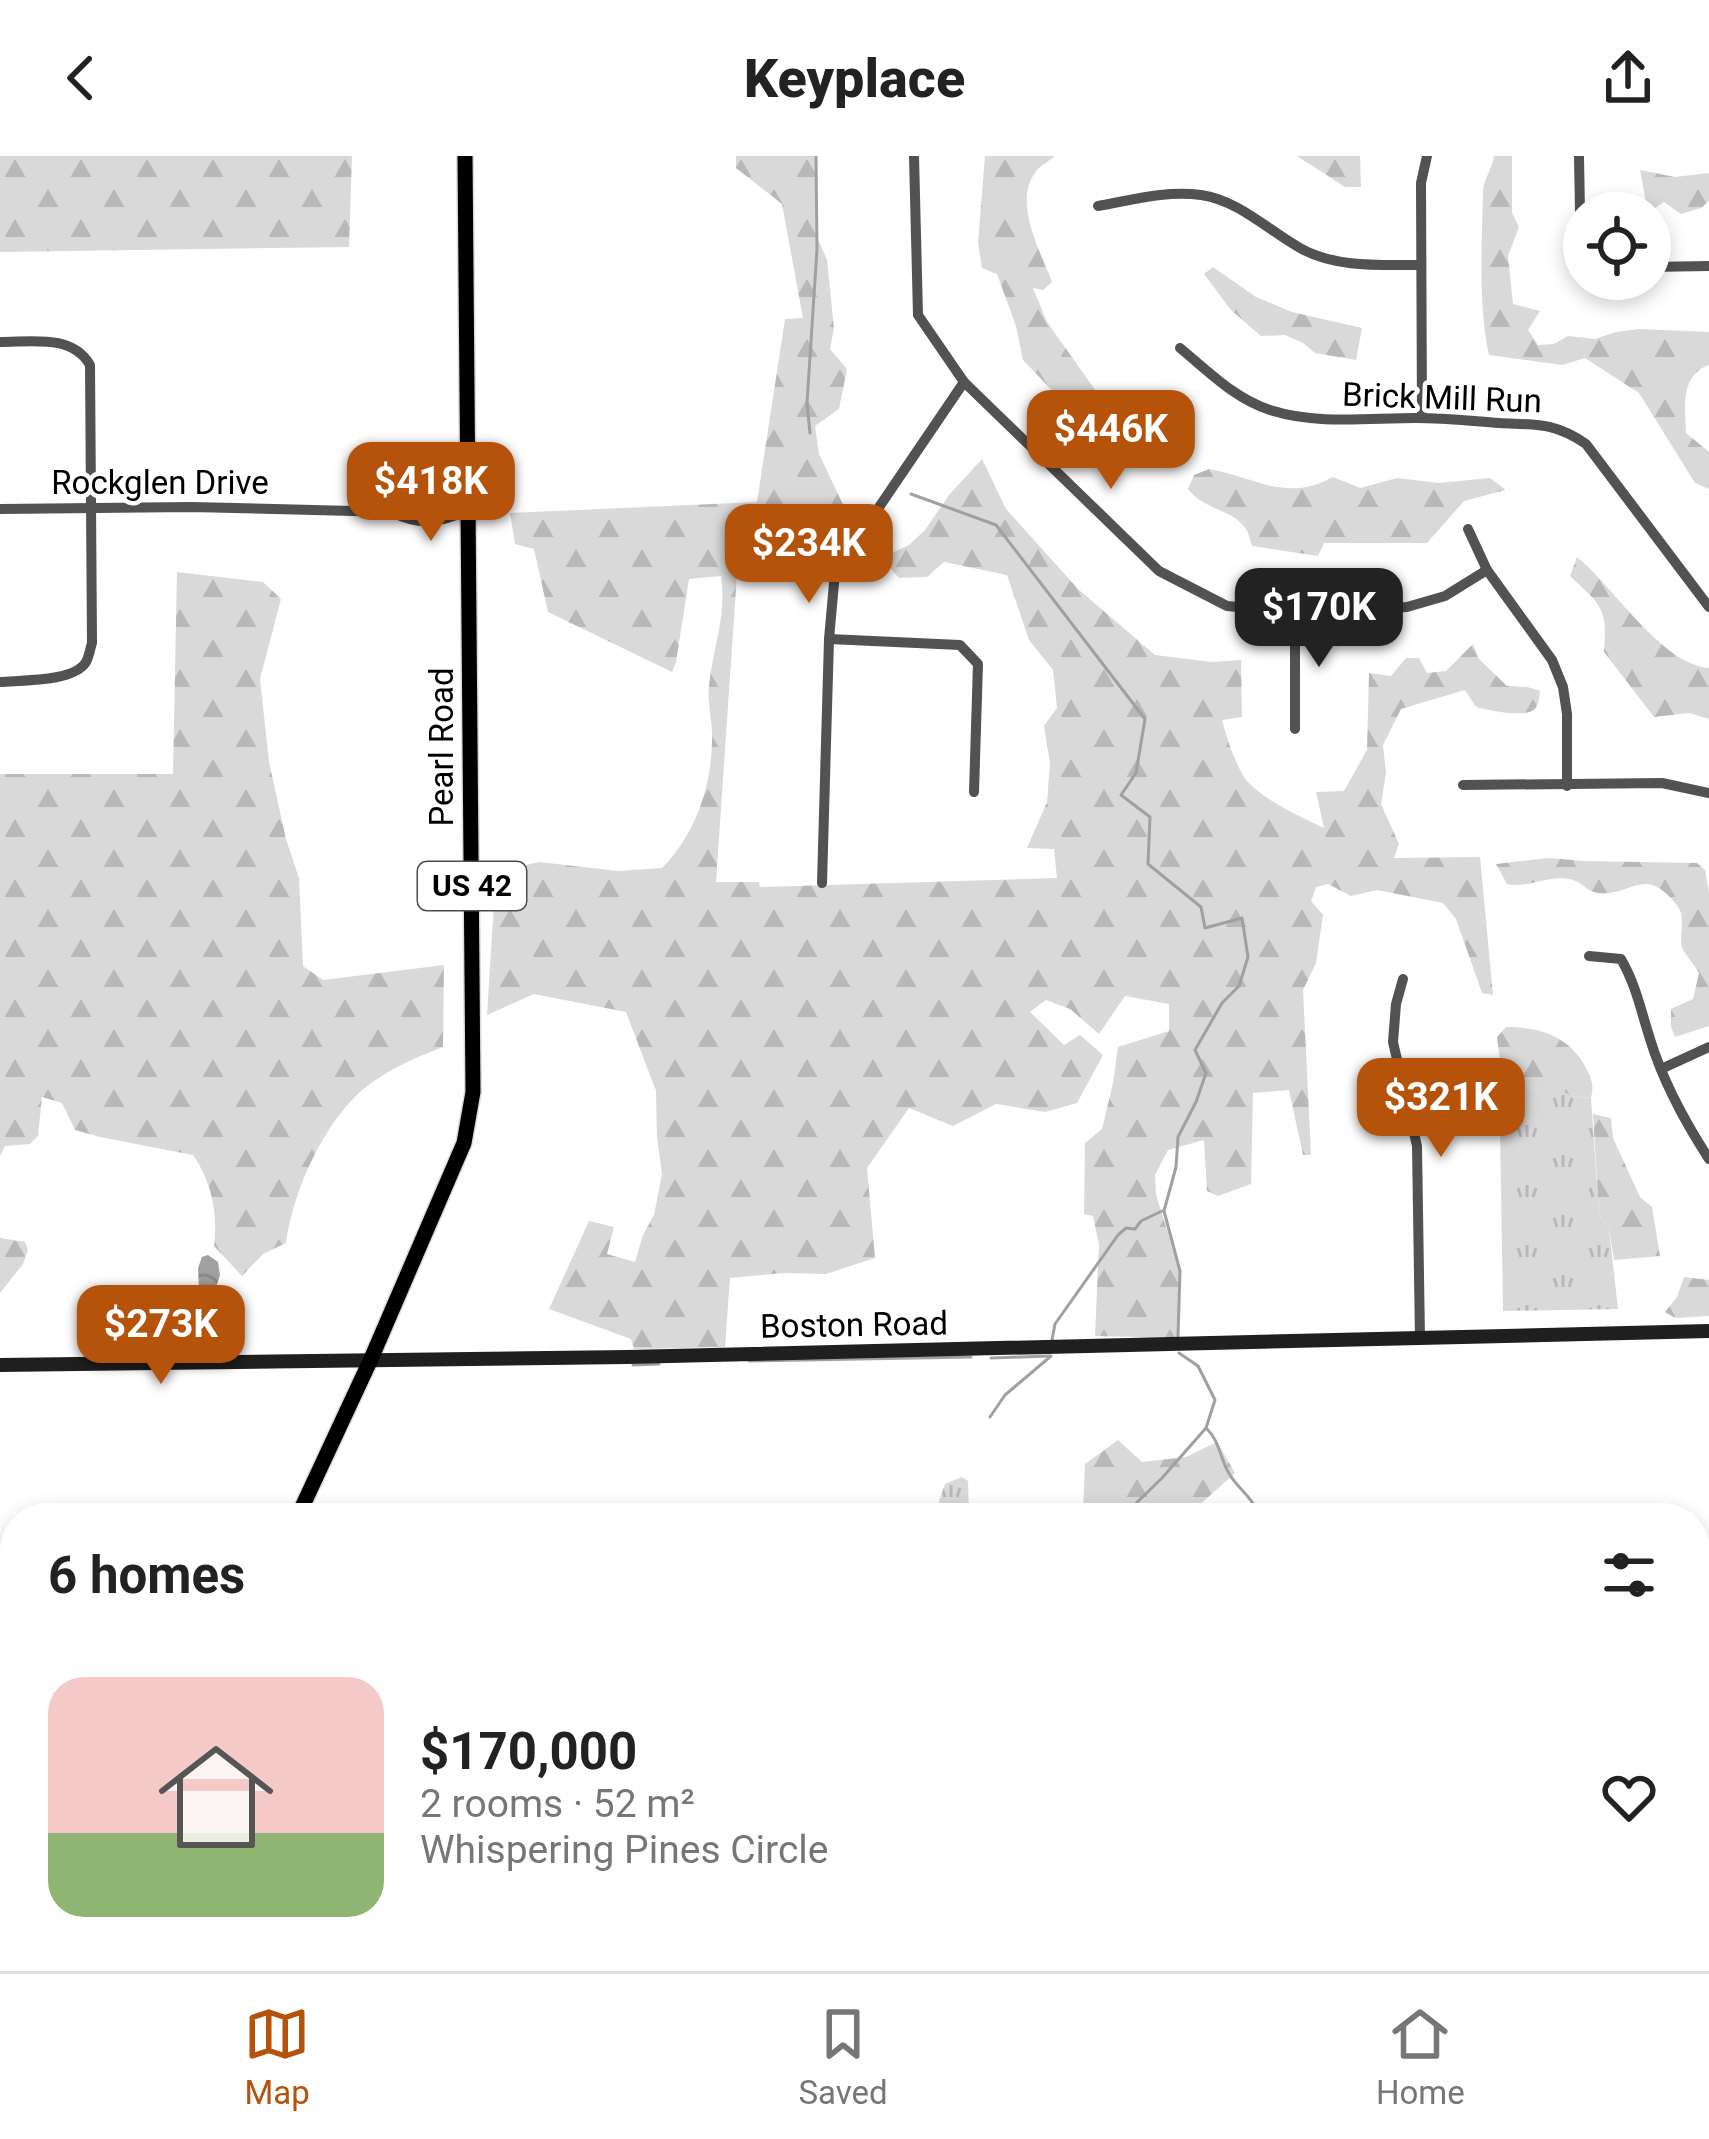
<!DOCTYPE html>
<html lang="en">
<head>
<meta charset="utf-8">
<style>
  :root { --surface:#fff; --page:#f2f2f2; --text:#222; --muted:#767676; --line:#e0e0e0; --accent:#b45309 }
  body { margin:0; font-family:Roboto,sans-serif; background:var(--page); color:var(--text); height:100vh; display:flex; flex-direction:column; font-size:45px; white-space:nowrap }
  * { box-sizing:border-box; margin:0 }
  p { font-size:39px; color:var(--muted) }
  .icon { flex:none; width:66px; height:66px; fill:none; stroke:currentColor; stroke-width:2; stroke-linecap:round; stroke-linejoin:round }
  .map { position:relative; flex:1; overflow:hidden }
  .side { position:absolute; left:0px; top:1347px; width:1710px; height:468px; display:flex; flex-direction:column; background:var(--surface); border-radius:48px 48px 0 0; box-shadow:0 6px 18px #0003 }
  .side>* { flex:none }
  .tools { position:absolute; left:1563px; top:36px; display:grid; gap:24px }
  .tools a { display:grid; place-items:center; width:108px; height:108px; border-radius:50%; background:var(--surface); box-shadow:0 6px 18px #0003; font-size:60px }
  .price { position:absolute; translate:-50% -102px; padding:0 27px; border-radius:24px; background:var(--accent); color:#fff; font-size:39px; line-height:78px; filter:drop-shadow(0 3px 6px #0008) }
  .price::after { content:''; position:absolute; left:50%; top:72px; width:36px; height:27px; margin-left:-18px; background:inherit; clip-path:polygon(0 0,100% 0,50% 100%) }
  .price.selected { background:#222; color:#fff }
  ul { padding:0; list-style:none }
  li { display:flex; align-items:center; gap:36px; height:300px; padding:0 48px }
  li span { display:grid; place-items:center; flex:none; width:336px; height:240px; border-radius:36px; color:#555 }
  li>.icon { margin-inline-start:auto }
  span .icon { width:144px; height:144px; fill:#fffc; stroke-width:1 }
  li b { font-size:51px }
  h2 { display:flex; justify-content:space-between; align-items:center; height:144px; padding:0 48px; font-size:51px }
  header { display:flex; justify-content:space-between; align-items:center; height:156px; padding:0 48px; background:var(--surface); font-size:54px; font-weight:800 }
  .tabs { display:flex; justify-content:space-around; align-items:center; height:168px; border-top:3px solid var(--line); background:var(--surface); font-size:33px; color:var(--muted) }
  .tabs a { display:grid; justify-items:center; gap:6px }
  .tabs .selected { color:var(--accent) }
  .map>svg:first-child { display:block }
  .grass { fill:url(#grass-tufts) }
  .forest { fill:url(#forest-firs) }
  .water { fill:url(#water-waves) }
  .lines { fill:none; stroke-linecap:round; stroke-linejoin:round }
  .stream { stroke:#a0a0a0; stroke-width:3 }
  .primary-casing { stroke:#dbdbdb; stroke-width:18 }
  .street { stroke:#525252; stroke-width:10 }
  .secondary { stroke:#1f1f1f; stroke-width:14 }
  .primary { stroke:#000; stroke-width:15 }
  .labels { text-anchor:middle; stroke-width:9; stroke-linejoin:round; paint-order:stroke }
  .shield { fill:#fff; stroke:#4c4c4c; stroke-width:3 }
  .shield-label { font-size:30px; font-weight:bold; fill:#000 }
  .street-label { font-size:33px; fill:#000; stroke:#fff }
</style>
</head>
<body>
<header><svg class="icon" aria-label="back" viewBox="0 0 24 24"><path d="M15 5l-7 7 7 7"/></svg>Keyplace<svg class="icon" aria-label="share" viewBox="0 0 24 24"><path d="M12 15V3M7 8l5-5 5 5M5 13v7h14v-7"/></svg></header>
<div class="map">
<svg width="1709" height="1815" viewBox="0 0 1709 1815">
  <defs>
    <pattern id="grass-tufts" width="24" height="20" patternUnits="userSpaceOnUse" patternTransform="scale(3)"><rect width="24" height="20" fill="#d9d9d9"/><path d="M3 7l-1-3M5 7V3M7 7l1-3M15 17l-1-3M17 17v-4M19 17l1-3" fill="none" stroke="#b8b8b8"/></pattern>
    <pattern id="forest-firs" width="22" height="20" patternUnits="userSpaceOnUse" patternTransform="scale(3)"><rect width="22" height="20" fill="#d9d9d9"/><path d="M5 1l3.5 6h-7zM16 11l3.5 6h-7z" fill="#b8b8b8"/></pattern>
    <pattern id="water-waves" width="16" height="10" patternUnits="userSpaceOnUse" patternTransform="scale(3)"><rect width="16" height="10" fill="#a0a0a0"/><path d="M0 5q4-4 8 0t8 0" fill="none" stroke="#888"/></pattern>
  </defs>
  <rect width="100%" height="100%" fill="#fff"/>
  <!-- grass -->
  <g class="grass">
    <path d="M 1499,908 L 1503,922 L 1541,935 L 1562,935 L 1571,940 L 1591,942 L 1599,1058 L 1609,1073 L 1618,1153 L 1503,1155 Z"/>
    <path d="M 962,1321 L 968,1325 L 969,1361 L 937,1362 L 934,1360 L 945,1328 Z"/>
  </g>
  <!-- forest -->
  <g class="forest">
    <path d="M 0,0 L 352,0 L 349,91 L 0,96 Z"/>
    <path d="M 736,0 L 816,0 L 817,81 L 827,104 L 834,172 L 830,193 L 847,213 L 839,253 L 815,270 L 819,298 L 847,357 L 846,370 C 817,378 805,367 783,349 L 764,386 L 739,389 L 716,726 L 759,726 L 760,731 L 1057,722 L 1054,693 L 1027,692 L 1047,646 L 1050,607 L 1044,570 L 1057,552 L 1053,514 L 1029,484 L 1007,419 L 944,406 L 927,421 L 899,422 L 881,402 L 909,389 L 925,374 L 949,339 L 982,303 L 1006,353 L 1078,433 L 1155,499 L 1212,506 L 1241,504 L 1242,561 L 1222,564 C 1226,580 1237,614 1248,626 C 1267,646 1299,660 1324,672 L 1316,636 L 1344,635 L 1367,594 L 1369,517 L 1391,520 L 1406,502 L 1419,502 L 1427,517 L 1446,515 L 1473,488 L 1479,503 L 1507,530 L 1528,531 L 1540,535 C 1539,542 1539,551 1532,555 C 1520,561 1488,554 1476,551 L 1465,534 L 1401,553 L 1383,589 L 1386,617 L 1381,648 L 1399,688 L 1394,702 L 1480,701 L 1493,839 L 1482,837 L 1456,763 L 1443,747 L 1377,734 L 1351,740 L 1328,728 L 1316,731 L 1311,745 L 1323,759 L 1316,807 L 1303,834 L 1311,999 L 1303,999 L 1289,934 L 1253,937 L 1251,1028 L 1218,1040 L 1207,1035 L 1204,984 L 1168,994 L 1155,1019 L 1156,1039 L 1180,1115 L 1178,1182 L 1095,1180 L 1099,1089 L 1093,1060 L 1084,1058 L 1085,987 L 1102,973 L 1113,927 L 1118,891 L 1169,875 L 1169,848 L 1125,840 L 1099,878 L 1070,853 L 1046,844 L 1030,856 L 1064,889 L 1080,879 L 1103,899 L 1077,947 L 1045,956 L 996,948 L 953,970 L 909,952 L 867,1012 L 875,1102 L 826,1118 L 784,1117 L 730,1122 L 725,1191 L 634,1193 L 631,1183 L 549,1153 L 589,1065 L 614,1071 L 607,1098 L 635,1106 L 643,1079 L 654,1059 L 662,1018 L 657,981 L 656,935 L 626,856 L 534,838 L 487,859 L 496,716 L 539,706 L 618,715 L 662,712 C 695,679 711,632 712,586 C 713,567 707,548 709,530 C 713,490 727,461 721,420 L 689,423 L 676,506 L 672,516 L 548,456 L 534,393 L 515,388 L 510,357 L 757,346 L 785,163 L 803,162 L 782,48 L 736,12 Z"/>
    <path d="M 985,0 L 1055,0 C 1050,4 1044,8 1039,12 C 1010,42 1040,94 1052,126 L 1043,134 L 1033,132 L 1047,166 L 1108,252 L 1085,269 L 1023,204 L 1016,170 L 997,118 L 982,112 L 978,87 Z"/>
    <path d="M 1297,0 L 1360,0 L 1361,31 L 1345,31 Z"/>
    <path d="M 1494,0 L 1512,0 L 1512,57 L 1519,71 L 1508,100 L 1513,148 L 1540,155 L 1528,174 L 1538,189 L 1554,188 L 1568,180 L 1595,183 L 1616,176 L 1639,173 L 1709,176 L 1709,209 C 1680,219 1685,251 1686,277 L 1709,296 L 1709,333 L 1695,327 L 1639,237 L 1585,202 L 1562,209 L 1489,199 C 1478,148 1482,88 1483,36 C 1483,23 1492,14 1494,0 Z"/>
    <path d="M 1640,14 L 1675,21 L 1709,17 L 1709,45 L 1701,52 L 1681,58 L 1664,46 L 1648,57 Z"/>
    <path d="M 1213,111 L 1256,141 L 1292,156 L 1362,172 L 1356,204 L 1315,197 L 1303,187 L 1285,179 L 1261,180 L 1231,154 L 1204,118 Z"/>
    <path d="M 1209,313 C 1255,321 1287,347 1333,321 L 1360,332 L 1397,322 L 1439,327 L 1490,322 L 1506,334 L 1464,345 L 1427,387 L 1324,387 L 1318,400 L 1252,390 C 1250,384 1249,377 1245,372 C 1233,353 1205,355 1188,333 L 1194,319 Z"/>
    <path d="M 1577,401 C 1614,431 1661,508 1709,512 L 1709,563 L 1689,557 L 1654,561 L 1604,496 C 1608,452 1601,449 1570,420 Z"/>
    <path d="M 177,416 L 263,426 L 281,443 L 260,523 L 269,606 L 286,683 L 299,722 L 303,810 L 323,824 L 444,809 L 443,891 C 414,902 384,915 360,936 C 321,972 293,1036 286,1087 L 263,1098 L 242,1120 L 214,1090 C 218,1058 212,1026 193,999 L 100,981 L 75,974 L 62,947 L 42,941 L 38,980 L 30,988 L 5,990 L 0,1000 L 0,618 L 173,618 Z"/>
    <path d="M 1549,702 L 1584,705 L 1697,707 L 1705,714 L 1709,737 L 1709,870 L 1675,881 L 1671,871 L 1671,853 L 1693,843 L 1699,817 C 1697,813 1684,796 1683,794 C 1677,779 1688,762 1676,748 C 1644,708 1631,741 1598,737 C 1588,736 1583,727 1573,724 C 1551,717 1528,733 1507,728 L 1496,708 Z"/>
    <path d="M 1506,871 C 1541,871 1571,881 1587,914 C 1592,925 1594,929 1591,942 L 1571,940 L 1562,935 L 1541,935 L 1502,922 L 1497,881 Z"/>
    <path d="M 1593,958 L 1611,962 L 1613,982 L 1640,1041 L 1652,1051 L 1660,1100 L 1614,1104 L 1609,1073 L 1599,1058 Z"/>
    <path d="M 0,1082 L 25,1086 L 28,1094 L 23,1108 L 0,1137 Z"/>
    <path d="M 1684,1121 L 1709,1124 L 1709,1160 L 1675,1162 L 1665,1156 L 1677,1141 Z"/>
    <path d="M 1118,1284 L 1142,1306 L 1186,1301 L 1217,1286 L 1235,1317 L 1185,1362 L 1062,1362 L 1083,1354 L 1085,1308 Z"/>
    <path d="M 1709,1754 L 1709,1815 L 1569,1815 L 1536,1800 L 1695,1800 L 1695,1757 Z"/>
  </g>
  <!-- water -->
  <path class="water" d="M 208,1099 L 218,1106 L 220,1119 L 216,1131 L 206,1136 L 199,1134 L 198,1112 L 202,1101 Z"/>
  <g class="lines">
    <!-- stream -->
    <g class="stream">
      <path d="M 810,277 L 807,247 L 817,93 L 816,0"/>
      <path d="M 911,338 L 996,369 L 1145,563 L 1136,617 L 1121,639 L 1150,661 L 1148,708 L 1201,751 L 1205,772 L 1242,762 L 1248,801 L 1239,830 L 1222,847 L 1195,894 L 1206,917 L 1196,946 L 1178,981 L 1176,1011 L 1164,1055 L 1180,1115 L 1178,1180"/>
      <path d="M 1052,1184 L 1055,1168 L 1118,1079 L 1126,1072 L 1135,1073 L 1141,1065 L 1162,1055"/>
      <path d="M 991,1202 L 1049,1200"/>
      <path d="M 749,1205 L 971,1201"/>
      <path d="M 633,1209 L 659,1208"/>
      <path d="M 990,1261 L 1005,1239 L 1051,1200"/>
      <path d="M 1207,1273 C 1220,1285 1220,1304 1230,1319 C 1239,1334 1256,1344 1259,1362"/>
      <path d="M 1121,1362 L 1162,1322 L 1206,1272 L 1215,1244 L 1198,1210 L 1179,1197"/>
    </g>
    <defs>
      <g id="primary">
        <path d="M 297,1362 L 371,1203 L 464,987 L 473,936 L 465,0"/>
        <path d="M 91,1815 L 98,1800"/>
      </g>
    </defs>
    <!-- primary casing -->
    <use href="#primary" class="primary-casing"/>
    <!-- street -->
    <g class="street">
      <path d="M 914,0 L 918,159 L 964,226 L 1159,415 L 1227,450 L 1295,456 L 1407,451 L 1445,440 L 1487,414"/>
      <path d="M 1579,0 L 1581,112 L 1584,112"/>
      <path d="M 1098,50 C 1132,44 1167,34 1201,39 C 1238,44 1268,74 1300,92 C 1336,112 1379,109 1420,109"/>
      <path d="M 1650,111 L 1709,110"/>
      <path d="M 0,186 C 32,186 72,178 90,209 L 92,487 C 90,493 89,501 86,506 C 74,526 22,524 0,526"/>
      <path d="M 1180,192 C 1208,215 1235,243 1270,254 C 1317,269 1368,262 1416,262 C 1444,262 1471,265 1499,267 C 1536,269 1554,266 1586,288 L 1709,451"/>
      <path d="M 1422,262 L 1421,27 L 1427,0"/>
      <path d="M 0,353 L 191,351 L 392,356 C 418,346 442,347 469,353"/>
      <path d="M 392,356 C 419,370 441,367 468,354"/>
      <path d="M 1468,373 L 1487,414 L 1552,504 L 1563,531 L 1567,558 L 1567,630"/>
      <path d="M 829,483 L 960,489 L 978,508 L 974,636"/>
      <path d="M 1295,573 L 1295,456"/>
      <path d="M 1463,629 L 1662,627 L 1709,637"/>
      <path d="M 822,727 L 829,483 L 835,416 L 964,226"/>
      <path d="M 1589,800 L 1621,803 C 1636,829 1641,855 1650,883 C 1663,926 1685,966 1709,1003"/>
      <path d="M 1403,823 L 1396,848 L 1393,886 L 1417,990 L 1420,1183"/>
      <path d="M 1661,913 L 1709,891"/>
      <path d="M 1695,1690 L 1709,1684"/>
      <path d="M 1391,1800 L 1391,1815"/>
      <path d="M 555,1815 L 559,1800"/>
    </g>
    <!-- secondary -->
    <path class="secondary" d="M 0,1209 L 628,1201 L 1709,1175"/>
    <!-- primary -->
    <use href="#primary" class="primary"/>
  </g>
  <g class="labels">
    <!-- shield labels -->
    <rect class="shield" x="418" y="706" width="108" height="48" rx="9"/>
    <g class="shield-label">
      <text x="472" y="740">US 42</text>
    </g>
    <!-- street labels -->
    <g class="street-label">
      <text transform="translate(1442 241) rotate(2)" y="12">Brick Mill Run</text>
      <text x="160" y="338">Rockglen Drive</text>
      <text transform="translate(441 591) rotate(-90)" y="12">Pearl Road</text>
      <text transform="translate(854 1168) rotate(-1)" y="12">Boston Road</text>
    </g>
  </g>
</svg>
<div class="tools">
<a><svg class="icon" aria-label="locate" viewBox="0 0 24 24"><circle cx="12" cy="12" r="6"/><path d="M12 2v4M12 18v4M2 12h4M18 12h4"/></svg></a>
</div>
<b class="price" style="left:1111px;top:336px">$446K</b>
<b class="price" style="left:431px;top:388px">$418K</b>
<b class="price" style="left:809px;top:450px">$234K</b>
<b class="price selected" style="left:1319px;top:514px">$170K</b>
<b class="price" style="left:1441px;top:1004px">$321K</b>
<b class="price" style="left:161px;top:1231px">$273K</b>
<section class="side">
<h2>6 homes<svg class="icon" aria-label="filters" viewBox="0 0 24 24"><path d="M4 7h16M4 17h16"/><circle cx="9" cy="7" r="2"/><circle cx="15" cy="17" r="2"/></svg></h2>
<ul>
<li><span style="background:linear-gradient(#f6c9c9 65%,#8fb573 0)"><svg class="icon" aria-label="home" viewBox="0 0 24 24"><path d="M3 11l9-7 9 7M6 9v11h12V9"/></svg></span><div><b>$170,000</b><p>2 rooms · 52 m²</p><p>Whispering Pines Circle</p></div><svg class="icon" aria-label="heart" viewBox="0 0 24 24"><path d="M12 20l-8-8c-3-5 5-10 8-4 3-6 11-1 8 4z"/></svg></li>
</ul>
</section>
</div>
<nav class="tabs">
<a class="selected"><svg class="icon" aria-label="map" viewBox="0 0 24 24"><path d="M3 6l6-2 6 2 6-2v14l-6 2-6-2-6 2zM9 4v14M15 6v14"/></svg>Map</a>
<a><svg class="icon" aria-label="saved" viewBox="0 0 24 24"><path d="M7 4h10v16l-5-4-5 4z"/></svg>Saved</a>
<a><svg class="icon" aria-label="home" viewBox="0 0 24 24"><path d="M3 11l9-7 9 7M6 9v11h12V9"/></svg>Home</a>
</nav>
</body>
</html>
